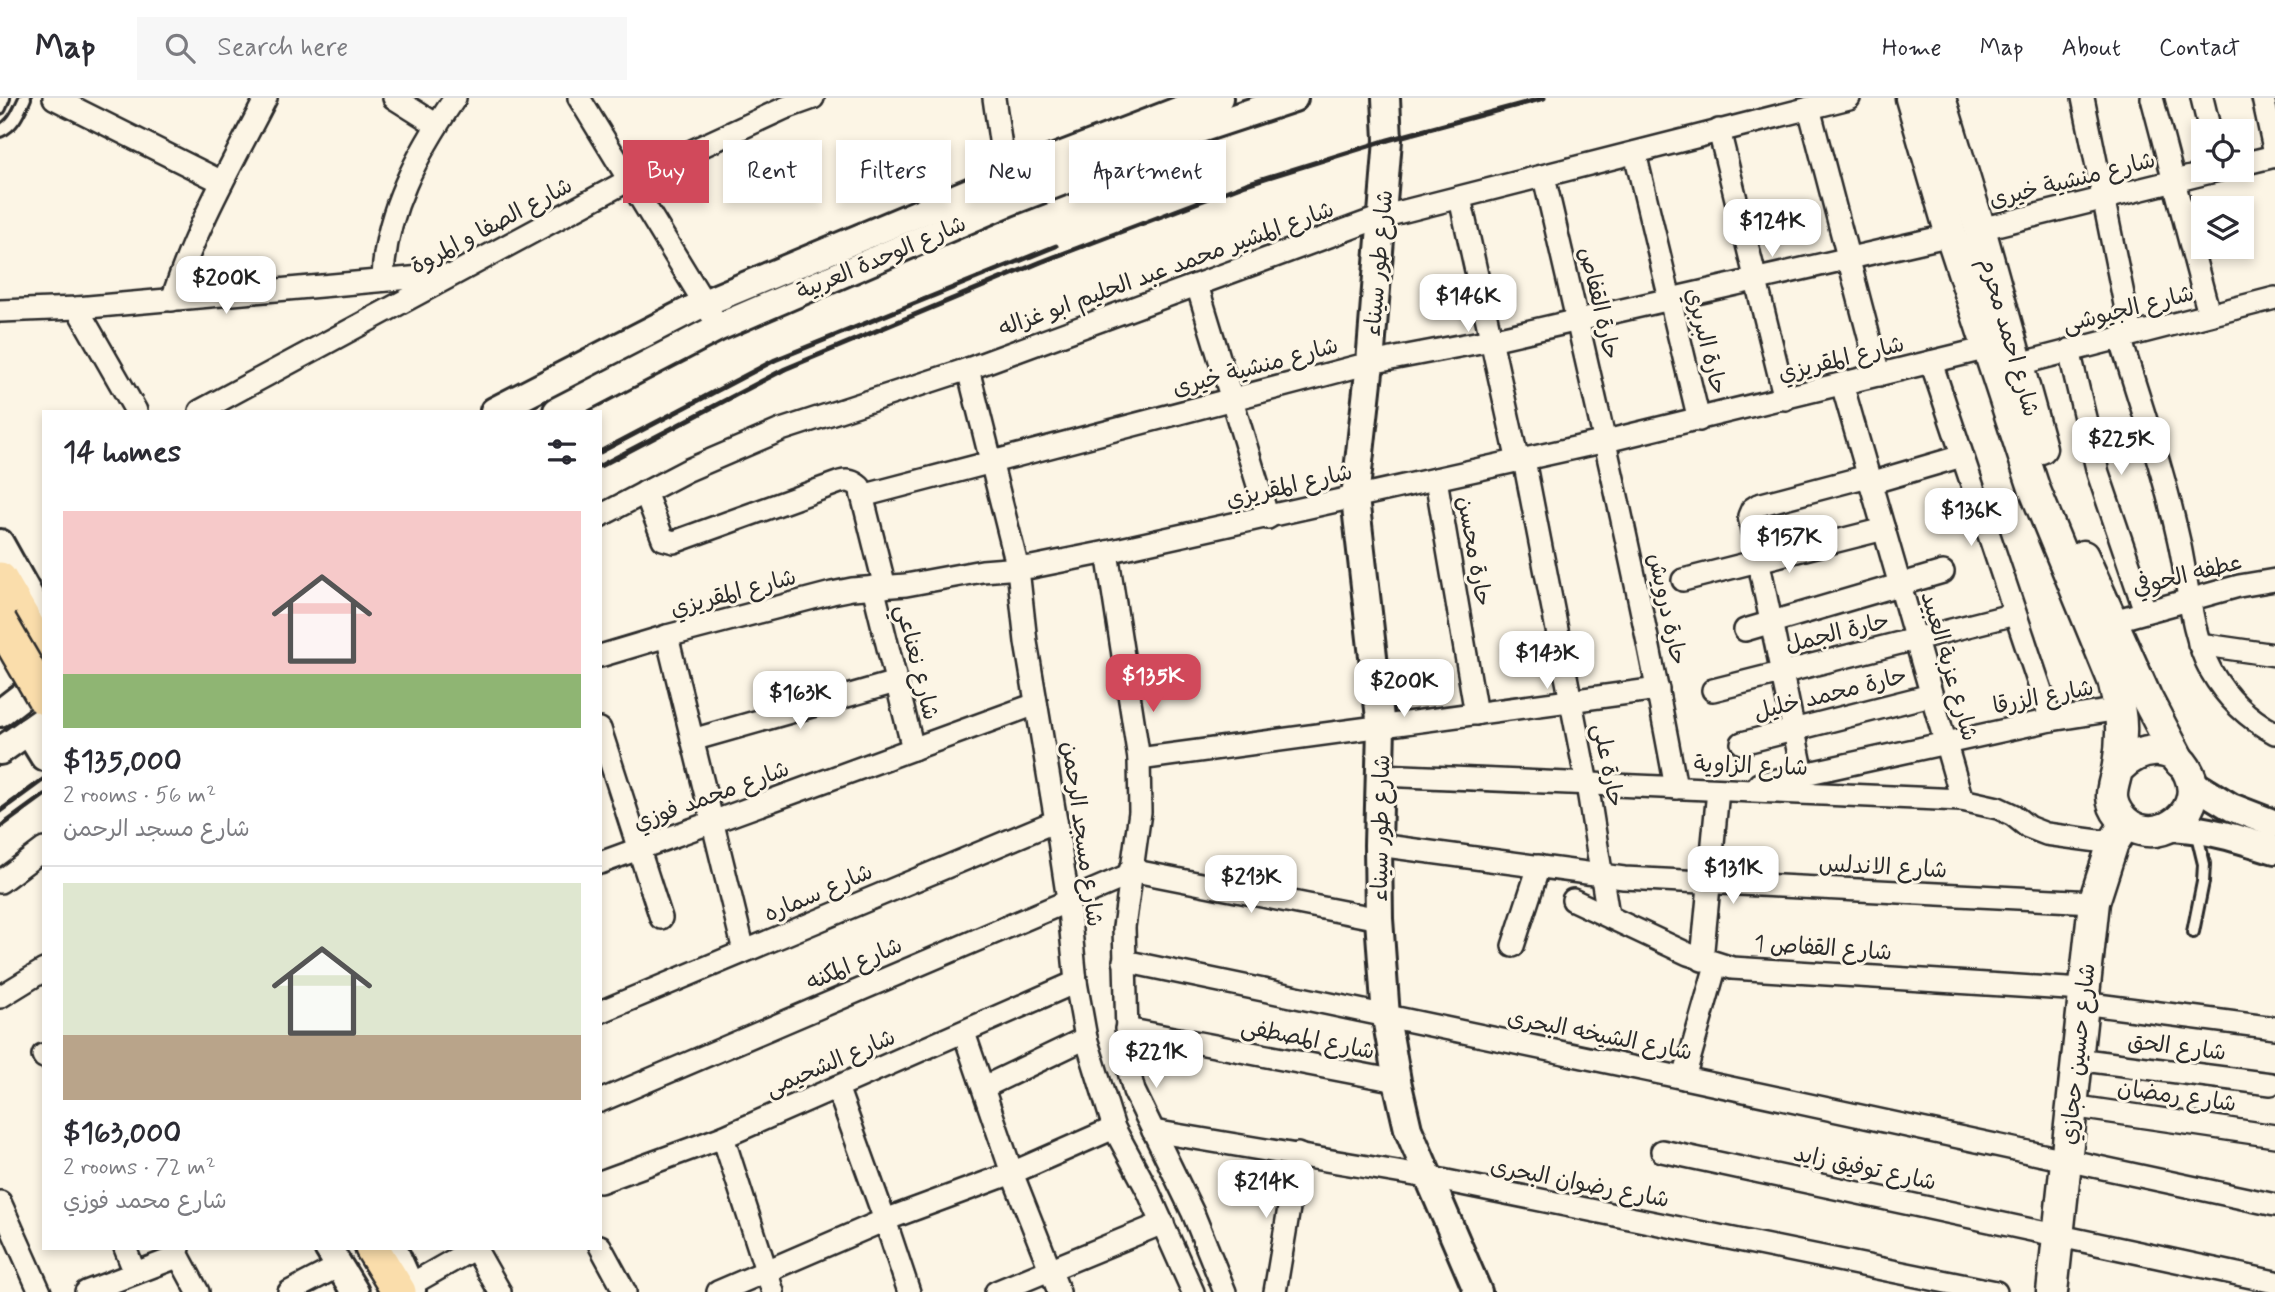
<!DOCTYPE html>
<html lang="en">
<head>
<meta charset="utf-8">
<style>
  :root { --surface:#fff; --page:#f7f7f7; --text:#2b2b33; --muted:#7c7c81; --line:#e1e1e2; --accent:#d1495b }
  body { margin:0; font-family:Mynerve,"Playpen Sans Arabic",sans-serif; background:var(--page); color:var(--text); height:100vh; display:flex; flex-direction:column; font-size:26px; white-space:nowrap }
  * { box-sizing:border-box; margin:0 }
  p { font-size:23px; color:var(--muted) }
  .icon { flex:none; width:38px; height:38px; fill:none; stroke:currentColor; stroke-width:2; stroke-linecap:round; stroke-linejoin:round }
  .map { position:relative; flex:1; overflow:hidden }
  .panel { position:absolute; left:42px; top:312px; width:560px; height:840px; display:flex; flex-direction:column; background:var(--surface); border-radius:0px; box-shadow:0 4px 10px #0003 }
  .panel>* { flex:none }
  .banner { position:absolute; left:623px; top:42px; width:665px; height:63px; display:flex; gap:14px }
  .fabs { position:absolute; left:2191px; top:21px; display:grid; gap:14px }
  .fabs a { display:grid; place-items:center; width:63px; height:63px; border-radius:0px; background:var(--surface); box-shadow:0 4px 10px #0003; font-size:35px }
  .price { position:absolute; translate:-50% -60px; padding:0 16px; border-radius:14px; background:#fff; color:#222; font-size:23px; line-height:46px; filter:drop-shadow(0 2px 4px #0008) }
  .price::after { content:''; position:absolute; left:50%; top:42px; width:21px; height:16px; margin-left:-10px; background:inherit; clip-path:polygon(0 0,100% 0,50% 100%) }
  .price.active { background:var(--accent); color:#fff }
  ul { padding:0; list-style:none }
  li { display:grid; align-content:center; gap:14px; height:371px; padding:0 21px }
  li+li { border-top:2px solid var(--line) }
  li span { display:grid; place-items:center; height:217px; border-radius:0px; color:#555 }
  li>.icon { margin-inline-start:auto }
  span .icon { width:126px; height:126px; fill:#fffc; stroke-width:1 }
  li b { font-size:30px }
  h2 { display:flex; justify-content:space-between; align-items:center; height:84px; padding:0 21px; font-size:30px }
  .pill { padding:0 24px; border-radius:0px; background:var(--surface); box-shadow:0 4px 10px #0003; font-size:24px; line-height:63px }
  .pill.active { background:var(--accent); color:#fff }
  header { display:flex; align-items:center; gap:42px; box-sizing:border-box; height:98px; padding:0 35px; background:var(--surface); border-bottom:2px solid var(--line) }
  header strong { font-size:33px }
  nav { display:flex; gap:38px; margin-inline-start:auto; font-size:24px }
  .search { width:490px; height:63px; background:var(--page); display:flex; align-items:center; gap:18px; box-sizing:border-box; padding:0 24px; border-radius:0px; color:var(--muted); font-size:26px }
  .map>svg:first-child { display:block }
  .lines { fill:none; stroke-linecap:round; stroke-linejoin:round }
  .service-casing { stroke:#2b2b2b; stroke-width:16 }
  .minor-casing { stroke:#2b2b2b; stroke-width:26 }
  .tertiary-casing { stroke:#2b2b2b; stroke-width:32 }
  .secondary-casing { stroke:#2b2b2b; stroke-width:35 }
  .primary-casing { stroke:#2b2b2b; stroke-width:38 }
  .service { stroke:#fcf5e5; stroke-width:10 }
  .minor { stroke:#fcf5e5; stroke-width:21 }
  .tertiary { stroke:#fcf5e5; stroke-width:26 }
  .secondary { stroke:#fcf5e5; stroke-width:30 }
  .primary { stroke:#faddab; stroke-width:33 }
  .rail { stroke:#2b2b2b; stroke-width:5 }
  .primary-bridge-casing { stroke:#2b2b2b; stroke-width:38; stroke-linecap:butt }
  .primary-bridge { stroke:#faddab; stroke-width:33 }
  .labels { text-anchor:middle; stroke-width:6; stroke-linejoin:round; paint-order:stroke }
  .street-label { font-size:23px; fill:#2b2b2b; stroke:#fcf5e5 }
</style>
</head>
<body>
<header>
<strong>Map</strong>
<div class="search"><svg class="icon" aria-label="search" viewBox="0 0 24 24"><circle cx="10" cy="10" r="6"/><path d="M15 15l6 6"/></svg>Search here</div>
<nav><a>Home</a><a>Map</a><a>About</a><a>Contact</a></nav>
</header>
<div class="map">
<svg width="2275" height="1194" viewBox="0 0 2275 1194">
  <rect width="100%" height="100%" fill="#fcf5e5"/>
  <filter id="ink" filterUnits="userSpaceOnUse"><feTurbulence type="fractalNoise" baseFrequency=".0143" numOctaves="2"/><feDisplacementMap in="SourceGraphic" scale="14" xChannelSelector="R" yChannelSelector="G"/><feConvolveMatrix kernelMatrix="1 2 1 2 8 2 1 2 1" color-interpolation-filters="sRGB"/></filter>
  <g filter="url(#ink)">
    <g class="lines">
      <defs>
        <g id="service">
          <path d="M 0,10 L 4,0"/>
          <path d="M 0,33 C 14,27 19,13 25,0"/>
          <path d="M 2193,834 L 2203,784 L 2204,766 L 2196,733"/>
        </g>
        <g id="minor">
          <path d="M 54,0 L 222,84"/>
          <path d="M 394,0 L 437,27"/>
          <path d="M 579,0 L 711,216"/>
          <path d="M 994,0 L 1007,91"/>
          <path d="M 2083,0 L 2131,236"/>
          <path d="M 2152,0 L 2209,216"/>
          <path d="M 2202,0 L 2210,33"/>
          <path d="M 2263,0 L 2275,55"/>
          <path d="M 1809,10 L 1879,277"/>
          <path d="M 1719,32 L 1785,301"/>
          <path d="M 1635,55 L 1699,322"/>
          <path d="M 2242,66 L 2275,58"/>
          <path d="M 1544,79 C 1591,282 1639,485 1676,690"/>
          <path d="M 1460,100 L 1518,364"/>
          <path d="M 1980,131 L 2219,72"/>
          <path d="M 383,182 C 384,116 418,54 455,0"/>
          <path d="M 1197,187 L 1268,420"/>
          <path d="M 172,202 C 195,130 232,66 266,0"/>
          <path d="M 77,210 L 136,313"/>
          <path d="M 0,213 L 77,210 L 444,177"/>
          <path d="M 2120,239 C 2140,305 2163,371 2178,439 C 2188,481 2190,535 2211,573 C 2227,601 2247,620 2275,635"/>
          <path d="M 2069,252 L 2098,375 L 2145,513"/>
          <path d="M 1931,264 L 2051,622"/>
          <path d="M 2007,269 L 2275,200"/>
          <path d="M 968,271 L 1018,471 L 1026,544 L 1056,723 L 1068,802 L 1076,884 L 1086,940 L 1114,1030 L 1148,1093 L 1193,1194"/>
          <path d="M 1842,286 L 1962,702"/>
          <path d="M 200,313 L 629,82 L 785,10 L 813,0"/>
          <path d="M 1524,362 L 1587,686 L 1608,817"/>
          <path d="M 1436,381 L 1476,616"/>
          <path d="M 1870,385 L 1962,358"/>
          <path d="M 645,394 L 663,441 L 674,444 L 840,384 C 848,382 853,383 860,389 L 885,489"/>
          <path d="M 862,398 L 1370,265 L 1491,242 L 1951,137"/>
          <path d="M 600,418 L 688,372 L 781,332 L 968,271 L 1381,119 L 1849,0"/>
          <path d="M 1107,454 L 1139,661 L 1140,714 L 1124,829 L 1128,970 L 1134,993 L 1193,1115 L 1225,1194"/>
          <path d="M 1683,482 L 1884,431"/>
          <path d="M 873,489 L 913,651"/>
          <path d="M 2113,523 L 2239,488 L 2275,482"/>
          <path d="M 1745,532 L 1943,474"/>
          <path d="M 667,538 L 744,853"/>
          <path d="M 2199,546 L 2275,557"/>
          <path d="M 600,558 L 667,538 L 832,495 L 852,491 L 906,487 L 982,473 L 1032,469 L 1107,454 L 1606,343 L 1988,250"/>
          <path d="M 1713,592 L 2015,516"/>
          <path d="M 600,631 L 661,820"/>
          <path d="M 692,642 L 896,584"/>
          <path d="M 1742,645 L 1931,597"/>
          <path d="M 1139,661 L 1658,591"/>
          <path d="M 1803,676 L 1749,418 L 1752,411 L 1758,407 L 1868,378"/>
          <path d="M 1380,677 L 1962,702 L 1998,710 L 2013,717 L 2028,729 L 2046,736 L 2113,745"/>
          <path d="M 1759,686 L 2051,622 L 2120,611"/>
          <path d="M 1378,747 L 1624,780 L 2094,804"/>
          <path d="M 600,765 L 1036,606"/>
          <path d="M 1130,772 L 1379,821"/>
          <path d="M 0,784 L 44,751"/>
          <path d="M 1573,802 L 1688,856 L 1732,870 L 2083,892"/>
          <path d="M 1513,848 L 1539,768"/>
          <path d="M 1702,862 L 1718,692"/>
          <path d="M 1124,863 L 1684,980 L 2275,1107"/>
          <path d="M 0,899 L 44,872"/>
          <path d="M 2082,905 L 2275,930"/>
          <path d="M 600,914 L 1056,723"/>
          <path d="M 1126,931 L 1397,983"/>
          <path d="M 964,935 L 1012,1075 L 1059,1194"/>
          <path d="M 43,957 L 44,959"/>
          <path d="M 2076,961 L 2271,986"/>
          <path d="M 1684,980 L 1716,867"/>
          <path d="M 984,989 L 1086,940"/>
          <path d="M 600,1003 L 1129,777"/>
          <path d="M 2071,1008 L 2275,1038"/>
          <path d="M 1153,1033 L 1427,1079 L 1996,1194"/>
          <path d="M 723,1039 L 773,1194"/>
          <path d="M 1662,1053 L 2275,1184"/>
          <path d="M 600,1084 L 723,1039 L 1076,884"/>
          <path d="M 0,1104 L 40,1194"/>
          <path d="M 600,1148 L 625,1194"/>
          <path d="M 125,1150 L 135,1175"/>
          <path d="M 475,1150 L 500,1194"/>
          <path d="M 177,1155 L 198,1194"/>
          <path d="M 410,1187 L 475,1150"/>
          <path d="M 86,1194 L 172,1161 L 179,1150"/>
          <path d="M 289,1194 L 339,1168"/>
          <path d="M 718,1194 L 885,1122 L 837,989"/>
          <path d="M 909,1194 L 885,1122 L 1012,1075 L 1114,1030"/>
          <path d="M 996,1194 L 1163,1125"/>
          <path d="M 1275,1194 L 1298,1056"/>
        </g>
        <g id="tertiary">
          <path d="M 1386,0 L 1388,42 L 1370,265 L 1355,400 L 1381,629 L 1378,747 L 1379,821 L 1386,919 L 1397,983 L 1408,1031 L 1478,1194"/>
          <path d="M 494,313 L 704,205 L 1005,79 L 1183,11 L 1219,0"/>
          <path d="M 557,313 L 719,229 L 1009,104 L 1185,36 L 1294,0"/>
          <path d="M 0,445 L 44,524"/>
          <path d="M 0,615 L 44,581"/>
          <path d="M 28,633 L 44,659"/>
          <path d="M 0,653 L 44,622"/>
          <path d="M 2192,685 L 2231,709 L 2275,726"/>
          <path d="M 2171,729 C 2208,731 2240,741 2275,752"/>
          <path d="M 328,1150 L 355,1194"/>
          <path d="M 393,1150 L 412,1192"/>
        </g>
        <g id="secondary">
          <path d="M 1911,0 L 1951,137 L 2034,390 L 2113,582 C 2117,599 2122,617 2121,635 C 2121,646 2120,656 2118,667 C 2115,687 2105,699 2120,718 C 2149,755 2208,718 2189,676 C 2174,643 2139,649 2118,671"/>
          <path d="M 1940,0 L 1980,131 L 2041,350"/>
          <path d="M 2083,458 L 2146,599 L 2180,664"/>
          <path d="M 2052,1194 L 2094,804 L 2113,745 L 2126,725"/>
        </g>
        <g id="primary">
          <path d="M 0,481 L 44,557"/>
          <path d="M 372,1150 L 399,1194"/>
        </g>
      </defs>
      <!-- service casing -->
      <use href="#service" class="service-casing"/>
      <!-- minor casing -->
      <use href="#minor" class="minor-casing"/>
      <!-- tertiary casing -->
      <use href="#tertiary" class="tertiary-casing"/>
      <!-- secondary casing -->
      <use href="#secondary" class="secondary-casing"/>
      <!-- primary casing -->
      <use href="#primary" class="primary-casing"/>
      <!-- service -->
      <use href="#service" class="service"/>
      <!-- minor -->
      <use href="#minor" class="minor"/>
      <!-- tertiary -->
      <use href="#tertiary" class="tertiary"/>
      <!-- secondary -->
      <use href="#secondary" class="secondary"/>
      <!-- primary -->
      <use href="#primary" class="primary"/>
      <!-- rail -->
      <g class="rail">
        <path d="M 600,354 L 775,262 L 1056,148"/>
        <path d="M 600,368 L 785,271 L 1041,164 L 1246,86 L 1388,42 L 1544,0"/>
        <path d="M 0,713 L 44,681"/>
        <path d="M 0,729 L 44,697"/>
      </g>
      <defs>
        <path id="primary-bridge" d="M 0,524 L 44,600"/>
      </defs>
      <!-- primary-bridge casing -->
      <use href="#primary-bridge" class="primary-bridge-casing"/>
      <!-- primary-bridge -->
      <use href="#primary-bridge" class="primary-bridge"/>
    </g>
  </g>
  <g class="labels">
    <!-- street labels -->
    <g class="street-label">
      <text transform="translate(2072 81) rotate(-14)" y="8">شارع منشية خيرى</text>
      <text transform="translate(491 127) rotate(-28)" y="8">شارع الصفا و المروة</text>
      <text transform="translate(881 159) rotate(-23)" y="8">شارع الوحدة العربية</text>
      <text transform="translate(1378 165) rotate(-85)" y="8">شارع طور سيناء</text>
      <text transform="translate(1166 170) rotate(-20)" y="8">شارع المشير محمد عبد الحليم ابو غزاله</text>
      <text transform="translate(1600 205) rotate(77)" y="8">حارة القفاص</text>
      <text transform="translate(2128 210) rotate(-14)" y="8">شارع الجيوشى</text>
      <text transform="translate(2010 239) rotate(74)" y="8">شارع احمد محرم</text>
      <text transform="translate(1707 243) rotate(76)" y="8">حارة البربري</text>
      <text transform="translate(1841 260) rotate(-14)" y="8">شارع المقريزي</text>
      <text transform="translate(1255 268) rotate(-15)" y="8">شارع منشية خيرى</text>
      <text transform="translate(1289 387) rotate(-13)" y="8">شارع المقريزي</text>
      <text transform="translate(1475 453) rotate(80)" y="8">حارة محسن</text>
      <text transform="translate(2187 476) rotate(-14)" y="8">عطفه الحوفي</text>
      <text transform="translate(733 494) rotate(-15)" y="8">شارع المقريزي</text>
      <text transform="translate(1668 511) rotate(78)" y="8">حارة درويش</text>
      <text transform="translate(1837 534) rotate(-14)" y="8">حارة الجمل</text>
      <text transform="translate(918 564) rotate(76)" y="8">شارع نعناعي</text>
      <text transform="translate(1950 568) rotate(74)" y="8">شارع عزبة العبيد</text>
      <text transform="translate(1830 595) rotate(-14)" y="8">حارة محمد خليل</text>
      <text transform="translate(2043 598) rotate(-11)" y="8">شارع الزرقا</text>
      <text transform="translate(1609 667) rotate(79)" y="8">حارة على</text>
      <text transform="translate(1751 667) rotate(2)" y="8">شارع الزاوية</text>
      <text transform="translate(711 697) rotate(-20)" y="8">شارع محمد فوزي</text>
      <text transform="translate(1380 730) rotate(-89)" y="8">شارع طور سيناء</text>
      <text transform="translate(1083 736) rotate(82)" y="8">شارع مسجد الرحمن</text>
      <text transform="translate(1883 768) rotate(3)" y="8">شارع الاندلس</text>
      <text transform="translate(818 794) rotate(-23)" y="8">شارع سماره</text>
      <text transform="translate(1823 849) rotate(4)" y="8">شارع القفاص 1</text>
      <text transform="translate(854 865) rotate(-23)" y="8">شارع المكنه</text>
      <text transform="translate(1600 936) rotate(11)" y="8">شارع الشيخه البحرى</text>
      <text transform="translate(1308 940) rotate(11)" y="8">شارع المصطفى</text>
      <text transform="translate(2177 948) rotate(7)" y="8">شارع الحق</text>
      <text transform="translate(2077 956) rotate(-84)" y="8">شارع حسين حجازي</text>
      <text transform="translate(830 964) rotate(-23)" y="8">شارع الشحيمى</text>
      <text transform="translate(2177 997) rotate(8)" y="8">شارع رمضان</text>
      <text transform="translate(1865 1069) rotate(12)" y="8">شارع توفيق زايد</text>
      <text transform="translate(1580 1084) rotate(11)" y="8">شارع رضوان البحرى</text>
    </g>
  </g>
</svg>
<div class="fabs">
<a><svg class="icon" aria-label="locate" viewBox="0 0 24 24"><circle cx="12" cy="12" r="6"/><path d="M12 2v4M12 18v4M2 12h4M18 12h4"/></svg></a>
<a><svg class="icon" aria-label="layers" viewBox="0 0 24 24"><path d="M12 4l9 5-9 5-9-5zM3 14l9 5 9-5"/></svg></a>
</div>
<b class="price" style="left:1772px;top:161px">$124K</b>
<b class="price" style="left:226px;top:218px">$200K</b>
<b class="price" style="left:1468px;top:236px">$146K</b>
<b class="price" style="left:2121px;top:379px">$225K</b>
<b class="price" style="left:1971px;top:450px">$136K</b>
<b class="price" style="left:1789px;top:477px">$157K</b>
<b class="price" style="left:1547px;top:593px">$143K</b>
<b class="price active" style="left:1153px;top:616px">$135K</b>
<b class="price" style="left:1404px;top:621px">$200K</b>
<b class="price" style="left:800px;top:633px">$163K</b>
<b class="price" style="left:1733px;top:808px">$131K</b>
<b class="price" style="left:1251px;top:817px">$213K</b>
<b class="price" style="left:1156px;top:992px">$221K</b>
<b class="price" style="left:1266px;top:1122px">$214K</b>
<div class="banner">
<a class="pill active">Buy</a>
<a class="pill">Rent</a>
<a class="pill">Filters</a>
<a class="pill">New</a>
<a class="pill">Apartment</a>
</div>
<section class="panel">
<h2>14 homes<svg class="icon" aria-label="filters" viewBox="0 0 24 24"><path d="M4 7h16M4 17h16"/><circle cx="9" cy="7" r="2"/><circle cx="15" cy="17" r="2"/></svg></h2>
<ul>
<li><span style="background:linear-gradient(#f6c9c9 75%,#8fb573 0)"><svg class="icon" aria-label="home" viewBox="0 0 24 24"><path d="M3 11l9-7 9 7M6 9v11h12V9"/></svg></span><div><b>$135,000</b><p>2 rooms · 56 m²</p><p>شارع مسجد الرحمن</p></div></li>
<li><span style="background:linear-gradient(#dfe7d0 70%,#b9a48a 0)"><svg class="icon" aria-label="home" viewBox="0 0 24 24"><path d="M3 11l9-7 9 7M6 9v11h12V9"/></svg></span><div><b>$163,000</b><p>2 rooms · 72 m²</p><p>شارع محمد فوزي</p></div></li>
</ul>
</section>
</div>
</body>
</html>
